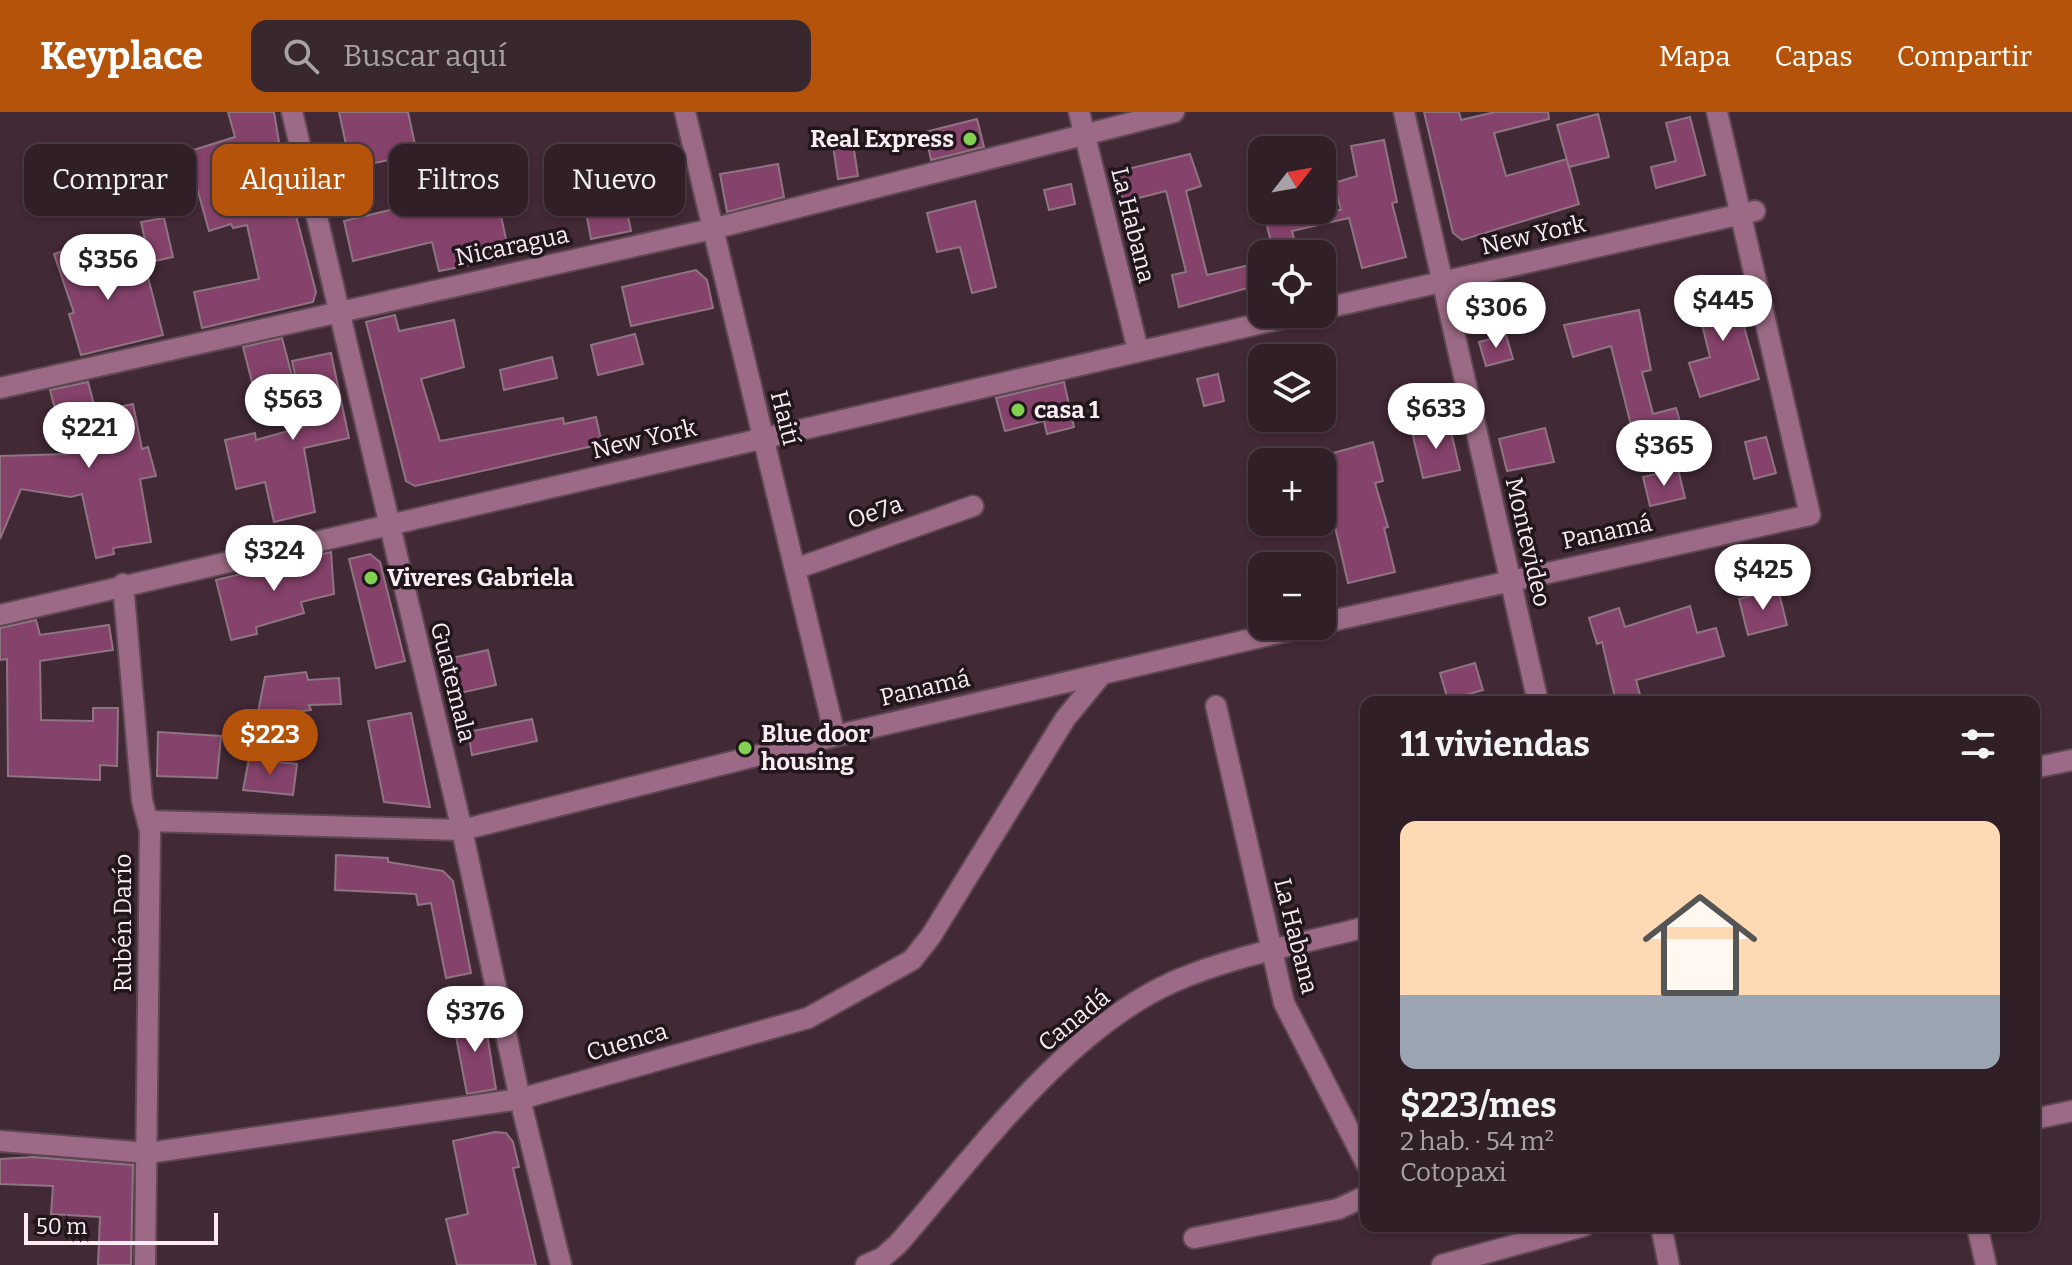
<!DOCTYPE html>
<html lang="es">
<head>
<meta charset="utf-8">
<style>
  :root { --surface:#311f28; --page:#392730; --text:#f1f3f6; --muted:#a8a2a8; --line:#4c3d45; --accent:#b45309 }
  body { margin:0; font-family:Bitter,serif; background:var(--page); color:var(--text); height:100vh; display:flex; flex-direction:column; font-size:30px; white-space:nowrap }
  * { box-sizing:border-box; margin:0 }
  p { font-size:26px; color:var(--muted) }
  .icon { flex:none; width:44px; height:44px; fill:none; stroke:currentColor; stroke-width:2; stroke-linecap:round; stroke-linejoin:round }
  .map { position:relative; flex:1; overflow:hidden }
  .drawer { position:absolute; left:1360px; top:584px; width:680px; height:536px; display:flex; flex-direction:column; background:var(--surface); border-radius:16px; box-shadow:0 2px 6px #0004,0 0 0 2px var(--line) }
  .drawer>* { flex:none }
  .top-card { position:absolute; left:24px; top:32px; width:760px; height:72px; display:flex; gap:16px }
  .needle { width:52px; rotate:59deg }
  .controls { position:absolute; left:1248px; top:24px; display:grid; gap:16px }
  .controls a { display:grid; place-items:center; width:88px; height:88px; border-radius:16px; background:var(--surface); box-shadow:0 2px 6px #0004,0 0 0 2px var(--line); font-size:40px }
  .scale { position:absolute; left:24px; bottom:20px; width:194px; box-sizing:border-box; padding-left:8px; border:4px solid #fbebf3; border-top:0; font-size:22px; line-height:28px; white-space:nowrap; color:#fbebf3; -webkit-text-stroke:6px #20161c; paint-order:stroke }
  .price { position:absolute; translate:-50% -68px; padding:0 18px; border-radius:28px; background:#fff; color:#222; font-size:26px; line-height:52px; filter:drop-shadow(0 2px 4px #0008) }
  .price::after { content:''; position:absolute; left:50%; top:48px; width:24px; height:18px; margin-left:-12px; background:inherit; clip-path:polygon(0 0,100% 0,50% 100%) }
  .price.on { background:var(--accent); color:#fff }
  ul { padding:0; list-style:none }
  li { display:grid; align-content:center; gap:16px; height:424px; padding:0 40px }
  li+li { border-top:2px solid var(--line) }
  li span { display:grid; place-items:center; height:248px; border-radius:16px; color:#555 }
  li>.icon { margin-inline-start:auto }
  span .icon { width:144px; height:144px; fill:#fffc; stroke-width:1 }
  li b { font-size:34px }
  h2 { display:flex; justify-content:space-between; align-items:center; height:96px; padding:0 40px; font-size:34px }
  .pill { padding:0 28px; border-radius:16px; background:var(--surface); box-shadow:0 2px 6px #0004,0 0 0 2px var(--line); font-size:28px; line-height:72px }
  .pill.on { background:var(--accent); color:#fff }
  header { display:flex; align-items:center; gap:48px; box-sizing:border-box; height:112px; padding:0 40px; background:var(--accent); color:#fff }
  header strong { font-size:38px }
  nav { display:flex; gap:44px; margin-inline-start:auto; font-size:28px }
  .search { width:560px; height:72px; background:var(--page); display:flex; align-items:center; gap:20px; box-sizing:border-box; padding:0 28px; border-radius:16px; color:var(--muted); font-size:30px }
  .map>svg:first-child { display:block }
  .building { fill:#85426a; stroke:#8f7482; stroke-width:2 }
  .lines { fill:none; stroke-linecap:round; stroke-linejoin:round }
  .minor-casing { stroke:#5f4854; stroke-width:24 }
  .minor { stroke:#9c6a86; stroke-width:20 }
  .poi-dot { fill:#81d050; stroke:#20161c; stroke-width:3 }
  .labels { text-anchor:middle; stroke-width:7; stroke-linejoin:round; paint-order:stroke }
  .poi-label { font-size:24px; font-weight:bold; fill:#fbebf3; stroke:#20161c; text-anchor:start }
  .street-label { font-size:24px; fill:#fbebf3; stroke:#20161c }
</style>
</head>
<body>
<header>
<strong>Keyplace</strong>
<div class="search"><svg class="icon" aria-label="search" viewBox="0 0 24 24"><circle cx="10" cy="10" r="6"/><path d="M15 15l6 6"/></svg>Buscar aquí</div>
<nav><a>Mapa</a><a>Capas</a><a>Compartir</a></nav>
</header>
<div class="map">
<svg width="2072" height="1153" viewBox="0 0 2072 1153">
  <rect width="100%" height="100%" fill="#412936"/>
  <!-- building -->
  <g class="building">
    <path d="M 228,0 L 274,0 L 283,54 L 316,180 L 313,190 L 202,216 L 194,180 L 259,167 L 247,113 L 233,116 L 231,112 L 209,119 L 187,40 L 235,25 Z"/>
    <path d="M 339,0 L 408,0 L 417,42 L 351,56 Z"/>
    <path d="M 1424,0 L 1459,0 L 1461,8 L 1495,0 L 1548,0 L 1549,7 L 1494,21 L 1506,64 L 1567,47 L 1579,92 L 1462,128 L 1453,121 Z"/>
    <path d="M 1598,2 L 1609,45 L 1569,55 L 1557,13 Z"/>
    <path d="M 1690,5 L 1705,63 L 1656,76 L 1651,55 L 1676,49 L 1666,11 Z"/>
    <path d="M 977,7 L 984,35 L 931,48 L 925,20 Z"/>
    <path d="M 852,25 L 858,64 L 838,67 L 832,27 Z"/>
    <path d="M 1384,28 L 1397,90 L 1392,91 L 1406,145 L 1362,156 L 1349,106 L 1292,119 L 1298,142 L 1274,142 L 1263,98 L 1341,98 L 1334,71 L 1357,64 L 1351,34 Z"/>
    <path d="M 1190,42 L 1201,74 L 1186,79 L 1207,163 L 1262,150 L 1262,172 L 1179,195 L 1172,163 L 1186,160 L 1166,79 L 1123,90 L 1118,68 L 1123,58 Z"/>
    <path d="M 616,44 L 631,119 L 591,127 L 577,52 Z"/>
    <path d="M 778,52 L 784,85 L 727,100 L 720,62 Z"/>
    <path d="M 491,59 L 510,145 L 439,159 L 432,130 L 353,149 L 344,109 L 423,90 L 419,75 Z"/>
    <path d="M 1071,72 L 1075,92 L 1049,98 L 1044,78 Z"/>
    <path d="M 975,89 L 996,175 L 972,181 L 960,135 L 937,140 L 927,101 Z"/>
    <path d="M 164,106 L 173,145 L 150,150 L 141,110 Z"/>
    <path d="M 83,132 L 92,159 L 143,146 L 163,223 L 81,243 L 69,202 L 74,201 L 54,142 Z"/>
    <path d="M 696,158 L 707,168 L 713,196 L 631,214 L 622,175 Z"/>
    <path d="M 1731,170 L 1759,267 L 1700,285 L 1689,251 L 1710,245 L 1694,179 Z"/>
    <path d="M 1639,198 L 1651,258 L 1642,260 L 1653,302 L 1676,296 L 1682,316 L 1635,329 L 1611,234 L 1573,245 L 1564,213 Z"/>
    <path d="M 395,203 L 399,219 L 454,208 L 464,255 L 421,267 L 440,329 L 563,306 L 564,312 L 596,305 L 602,332 L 415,374 L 406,369 L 366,210 Z"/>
    <path d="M 635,222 L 643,252 L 598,263 L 591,233 Z"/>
    <path d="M 1506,223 L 1513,247 L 1486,254 L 1479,230 Z"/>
    <path d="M 282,226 L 292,264 L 253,274 L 243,235 Z"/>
    <path d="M 331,241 L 349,326 L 304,336 L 315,400 L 274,410 L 265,370 L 236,377 L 225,328 L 255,321 L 256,328 L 306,314 L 292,249 Z"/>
    <path d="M 552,245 L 557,266 L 504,278 L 500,258 Z"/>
    <path d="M 1218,262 L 1224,289 L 1204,294 L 1197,267 Z"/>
    <path d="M 88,270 L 96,300 L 133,292 L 142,337 L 148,335 L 156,364 L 140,367 L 151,430 L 113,436 L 114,442 L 96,446 L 82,382 L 71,385 L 21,377 L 0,427 L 0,344 L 67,342 L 50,278 Z"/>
    <path d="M 1064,270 L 1074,315 L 1047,322 L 1044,309 L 1005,319 L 996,286 Z"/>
    <path d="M 1449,311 L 1460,358 L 1423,366 L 1412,320 Z"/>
    <path d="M 1545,316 L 1554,350 L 1507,359 L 1499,327 Z"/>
    <path d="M 1766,325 L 1776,361 L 1754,367 L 1745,330 Z"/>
    <path d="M 1373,330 L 1383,369 L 1375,371 L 1388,415 L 1384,416 L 1395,460 L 1348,471 L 1333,406 L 1322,409 L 1322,344 Z"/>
    <path d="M 1678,357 L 1685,386 L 1650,394 L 1643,365 Z"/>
    <path d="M 331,440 L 334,482 L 301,490 L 304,501 L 256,515 L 257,522 L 231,528 L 216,468 Z"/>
    <path d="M 370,442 L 380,450 L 405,549 L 376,556 L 349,447 Z"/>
    <path d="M 1793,442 L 1797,461 L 1770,467 L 1766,447 Z"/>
    <path d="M 1778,477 L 1787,513 L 1748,523 L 1739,487 Z"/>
    <path d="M 1690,494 L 1697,521 L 1716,516 L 1724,544 L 1636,568 L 1642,590 L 1616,590 L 1602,530 L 1597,532 L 1589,506 L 1619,496 L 1625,515 Z"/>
    <path d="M 36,508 L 40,523 L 109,513 L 113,538 L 40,549 L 41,608 L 93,609 L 93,596 L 118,596 L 117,654 L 100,653 L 100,668 L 8,664 L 7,547 L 0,548 L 0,516 Z"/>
    <path d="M 488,538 L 496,573 L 455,582 L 447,547 Z"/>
    <path d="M 1475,551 L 1483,578 L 1448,588 L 1440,561 Z"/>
    <path d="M 306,560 L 308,568 L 339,566 L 341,592 L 309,593 L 311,598 L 257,605 L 265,565 Z"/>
    <path d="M 411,601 L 430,695 L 384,690 L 368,609 Z"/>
    <path d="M 532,607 L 537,629 L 472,643 L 468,620 Z"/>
    <path d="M 158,620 L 221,624 L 217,666 L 157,664 Z"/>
    <path d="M 249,647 L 297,652 L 293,683 L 243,678 Z"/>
    <path d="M 336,743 L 388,746 L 388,750 L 443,759 L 453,769 L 471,861 L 446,866 L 431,791 L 418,793 L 416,782 L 335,778 Z"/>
    <path d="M 484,903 L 496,977 L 467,982 L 453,909 Z"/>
    <path d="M 495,1020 L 506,1021 L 513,1030 L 519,1055 L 513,1056 L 536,1153 L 457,1153 L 446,1107 L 468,1102 L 453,1029 Z"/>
    <path d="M 33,1045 L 133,1053 L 131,1153 L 98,1153 L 100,1105 L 51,1102 L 53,1074 L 0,1072 L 0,1047 Z"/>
  </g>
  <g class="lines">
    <defs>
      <g id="minor">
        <path d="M 292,0 L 462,718 L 520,987 L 561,1153"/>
        <path d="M 685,0 L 835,624"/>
        <path d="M 1079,0 L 1138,238"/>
        <path d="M 1404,0 L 1538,590"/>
        <path d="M 1322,197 L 1755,99"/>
        <path d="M 0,276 L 712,117 L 1174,0"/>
        <path d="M 795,457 L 973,394"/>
        <path d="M 123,472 L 142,688 L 150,719 L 145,1153"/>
        <path d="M 0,503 L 1301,202"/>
        <path d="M 1322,511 L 1810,403 L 1717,0"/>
        <path d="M 1216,594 L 1284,891 L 1366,1051"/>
        <path d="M 2034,656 L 2072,648"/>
        <path d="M 149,709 L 462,718 L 835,624 L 1308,514"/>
        <path d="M 2034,1007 L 2072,999"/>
        <path d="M 0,1029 L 148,1041 L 520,987 L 808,906 L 912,848 L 931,824 L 1065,607 L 1102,562"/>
        <path d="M 1661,1114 L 1669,1153"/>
        <path d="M 1977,1114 L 1986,1153"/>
        <path d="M 1194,1126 L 1338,1097 L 1366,1084"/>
        <path d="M 866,1153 L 882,1146 L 898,1132 C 975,1044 1065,918 1173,870 C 1232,844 1304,831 1366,815"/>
        <path d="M 1442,1153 L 1584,1114"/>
      </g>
    </defs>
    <!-- minor casing -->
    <use href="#minor" class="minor-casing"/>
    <!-- minor -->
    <use href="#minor" class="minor"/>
  </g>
  <!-- markers -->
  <g class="poi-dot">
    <circle cx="970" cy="27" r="8"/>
    <circle cx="1018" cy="298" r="8"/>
    <circle cx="371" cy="466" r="8"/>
    <circle cx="745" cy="636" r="8"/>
  </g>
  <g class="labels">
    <!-- poi labels -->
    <g class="poi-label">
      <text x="954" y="35" text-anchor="end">Real Express</text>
      <text x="1034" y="306">casa 1</text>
      <text x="387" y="474">Viveres Gabriela</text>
      <text x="761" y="630">Blue door<tspan x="761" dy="28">housing</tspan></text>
    </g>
    <!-- street labels -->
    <g class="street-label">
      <text transform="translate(1133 113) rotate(76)" y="8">La Habana</text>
      <text transform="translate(1533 123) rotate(-13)" y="8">New York</text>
      <text transform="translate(512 134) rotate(-12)" y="8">Nicaragua</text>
      <text transform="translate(785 306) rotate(76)" y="8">Haití</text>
      <text transform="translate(644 327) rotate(-13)" y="8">New York</text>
      <text transform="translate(875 400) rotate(-19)" y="8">Oe7a</text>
      <text transform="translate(1607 420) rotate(-12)" y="8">Panamá</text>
      <text transform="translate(1528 430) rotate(77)" y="8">Montevideo</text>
      <text transform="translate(453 570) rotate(76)" y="8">Guatemala</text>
      <text transform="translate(925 576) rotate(-13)" y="8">Panamá</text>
      <text transform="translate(123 811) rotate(-90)" y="8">Rubén Darío</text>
      <text transform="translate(1296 824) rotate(76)" y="8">La Habana</text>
      <text transform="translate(1074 908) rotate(-39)" y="8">Canadá</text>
      <text transform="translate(627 930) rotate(-16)" y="8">Cuenca</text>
    </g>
  </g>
</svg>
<div class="controls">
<a><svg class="needle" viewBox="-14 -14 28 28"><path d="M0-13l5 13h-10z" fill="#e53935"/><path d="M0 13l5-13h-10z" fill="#a8a2a8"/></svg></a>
<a><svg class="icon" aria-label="locate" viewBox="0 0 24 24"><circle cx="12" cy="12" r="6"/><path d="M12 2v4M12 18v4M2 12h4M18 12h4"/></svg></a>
<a><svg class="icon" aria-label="layers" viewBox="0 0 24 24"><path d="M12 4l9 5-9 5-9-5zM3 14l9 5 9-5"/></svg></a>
<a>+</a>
<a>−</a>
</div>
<div class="scale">50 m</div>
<b class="price" style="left:108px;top:190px">$356</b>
<b class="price" style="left:1723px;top:231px">$445</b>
<b class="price" style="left:1496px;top:238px">$306</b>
<b class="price" style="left:293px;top:330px">$563</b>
<b class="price" style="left:1436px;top:339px">$633</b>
<b class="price" style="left:89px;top:358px">$221</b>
<b class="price" style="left:1664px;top:376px">$365</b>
<b class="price" style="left:274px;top:481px">$324</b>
<b class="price" style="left:1763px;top:500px">$425</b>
<b class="price on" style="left:270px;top:665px">$223</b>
<b class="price" style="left:475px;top:942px">$376</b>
<div class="top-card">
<a class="pill">Comprar</a>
<a class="pill on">Alquilar</a>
<a class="pill">Filtros</a>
<a class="pill">Nuevo</a>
</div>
<section class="drawer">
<h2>11 viviendas<svg class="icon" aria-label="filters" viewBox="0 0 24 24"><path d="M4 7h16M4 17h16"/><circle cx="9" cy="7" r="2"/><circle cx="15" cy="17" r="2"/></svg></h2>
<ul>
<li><span style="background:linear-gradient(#ffd9b3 70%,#9aa5b1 0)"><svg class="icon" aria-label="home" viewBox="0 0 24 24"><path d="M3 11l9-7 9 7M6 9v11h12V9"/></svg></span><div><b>$223/mes</b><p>2 hab. · 54 m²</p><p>Cotopaxi</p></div></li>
</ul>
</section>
</div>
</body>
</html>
